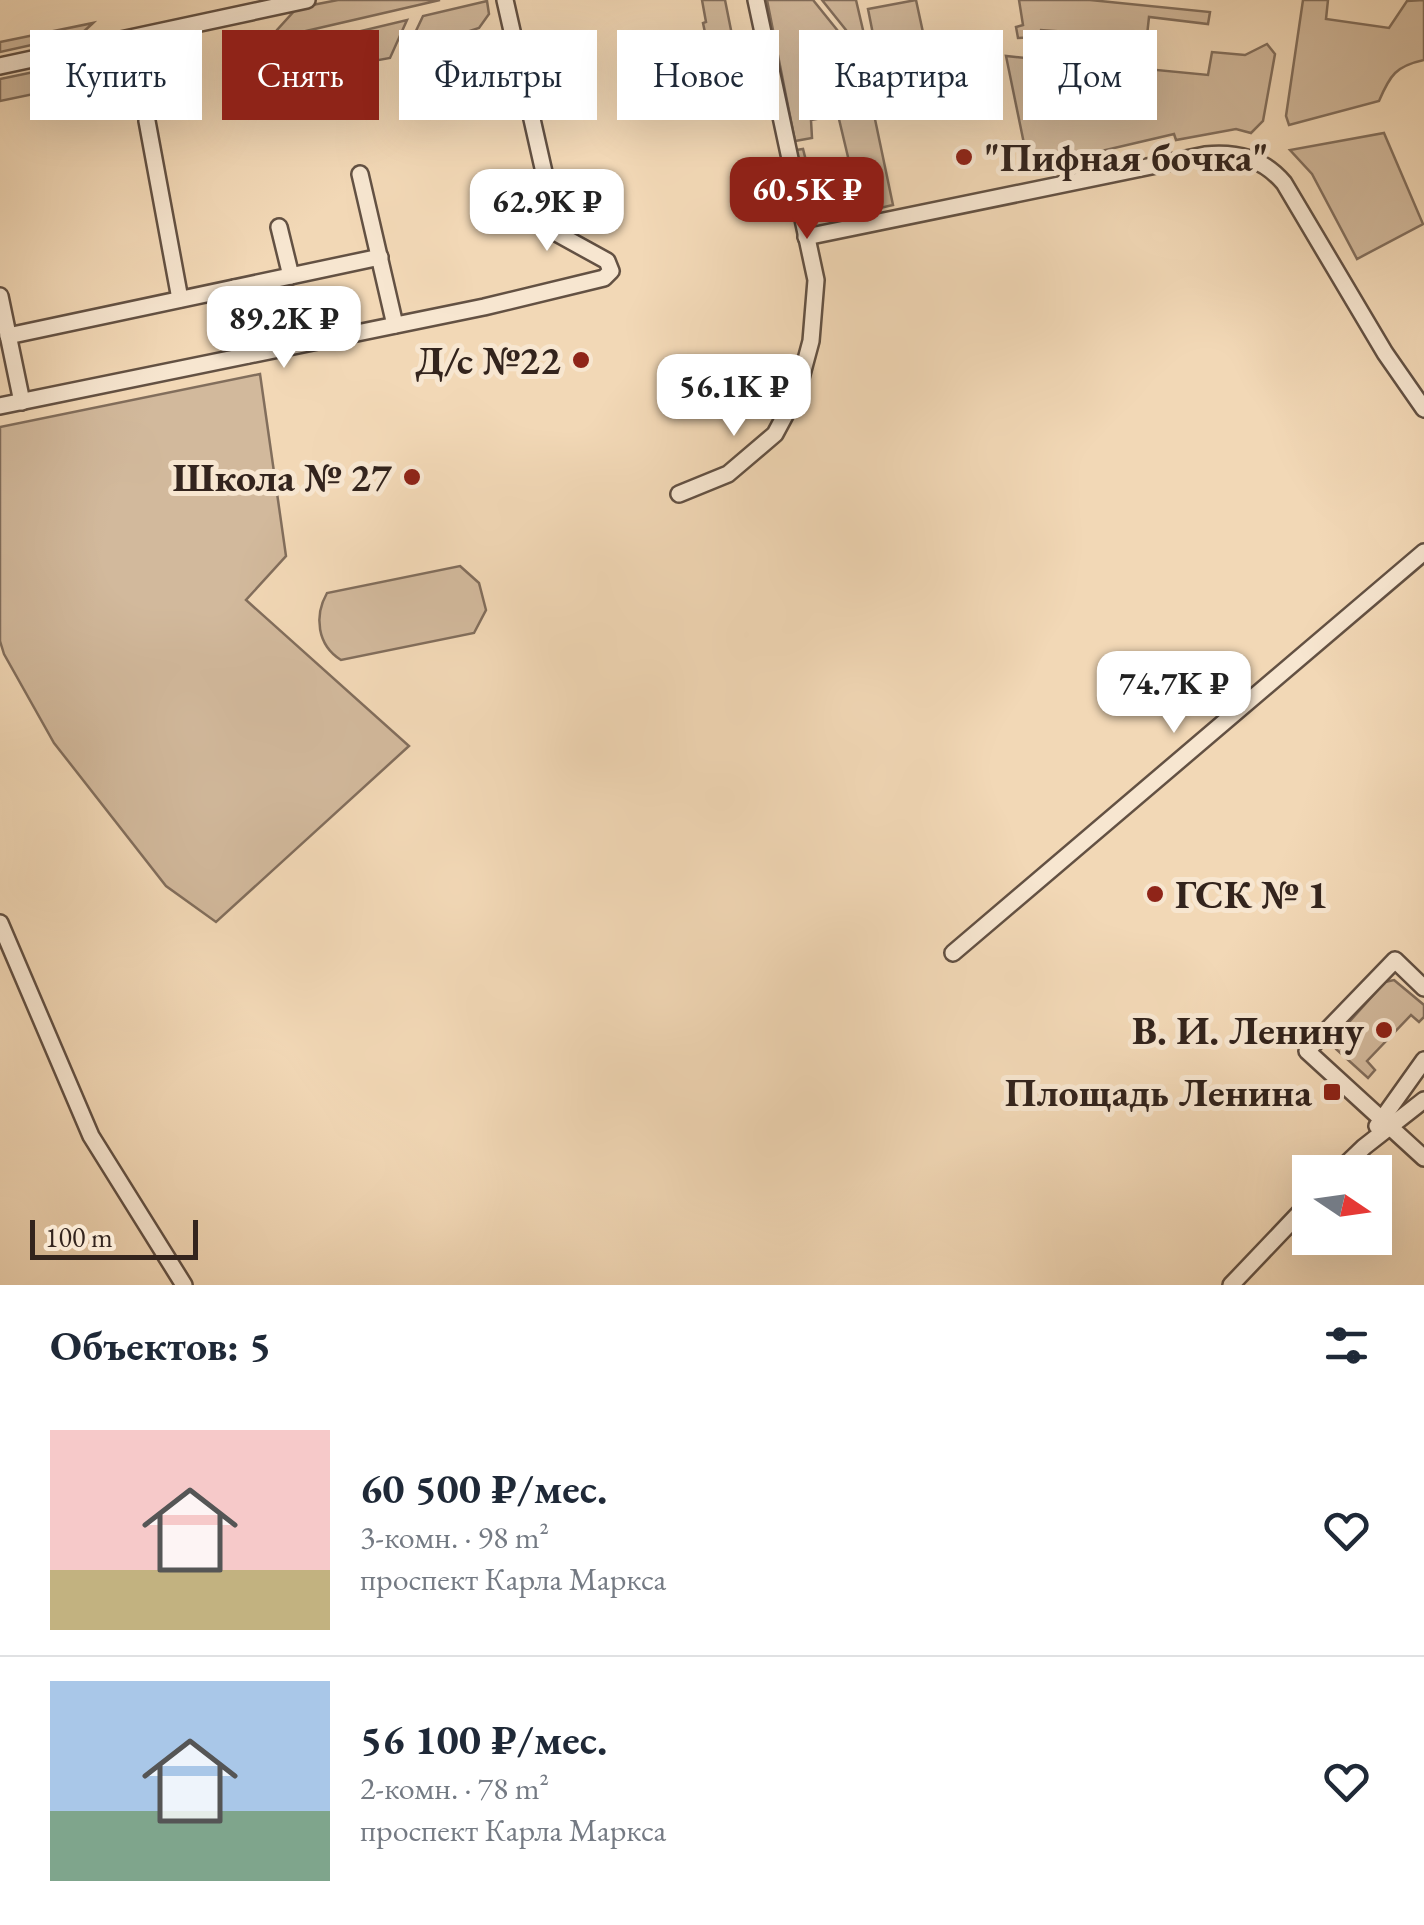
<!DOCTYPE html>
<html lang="ru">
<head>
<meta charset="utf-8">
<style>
  :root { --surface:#fff; --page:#f6f6f7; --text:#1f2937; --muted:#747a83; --line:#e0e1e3; --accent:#8f2418 }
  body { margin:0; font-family:"EB Garamond",serif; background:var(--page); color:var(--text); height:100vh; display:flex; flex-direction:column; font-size:38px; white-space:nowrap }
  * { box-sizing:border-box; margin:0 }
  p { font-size:32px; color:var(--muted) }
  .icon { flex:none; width:55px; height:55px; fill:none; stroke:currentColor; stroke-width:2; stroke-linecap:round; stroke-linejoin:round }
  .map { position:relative; height:1285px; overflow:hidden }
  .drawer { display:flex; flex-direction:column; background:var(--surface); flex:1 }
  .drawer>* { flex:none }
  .hud { position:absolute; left:30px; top:30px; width:1365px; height:90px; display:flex; gap:20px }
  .needle { width:65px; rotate:103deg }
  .tools { position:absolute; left:1292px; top:1155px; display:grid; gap:20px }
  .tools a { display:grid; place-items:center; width:100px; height:100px; border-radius:0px; background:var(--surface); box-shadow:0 10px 40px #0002; font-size:50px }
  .scale { position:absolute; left:30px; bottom:25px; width:168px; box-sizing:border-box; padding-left:10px; border:5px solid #33241d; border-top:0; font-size:28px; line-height:35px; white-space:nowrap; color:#33241d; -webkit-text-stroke:8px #f7e6d0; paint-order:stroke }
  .price { position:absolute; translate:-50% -85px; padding:0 22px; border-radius:20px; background:#fff; color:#222; font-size:32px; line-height:65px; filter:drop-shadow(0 2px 5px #0008) }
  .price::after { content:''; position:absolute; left:50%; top:60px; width:30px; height:22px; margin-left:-15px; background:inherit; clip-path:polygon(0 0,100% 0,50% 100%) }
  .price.on { background:var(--accent); color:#fff }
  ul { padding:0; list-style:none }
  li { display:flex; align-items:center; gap:30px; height:250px; padding:0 50px }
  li+li { border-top:2px solid var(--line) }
  li span { display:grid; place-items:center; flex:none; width:280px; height:200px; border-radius:0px; color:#555 }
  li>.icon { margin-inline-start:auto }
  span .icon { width:120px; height:120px; fill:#fffc; stroke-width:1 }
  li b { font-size:42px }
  h2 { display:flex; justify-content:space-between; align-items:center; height:120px; padding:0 50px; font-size:42px }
  .chip { padding:0 35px; border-radius:0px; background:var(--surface); box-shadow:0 10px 40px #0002; font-size:35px; line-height:90px }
  .chip.on { background:var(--accent); color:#fff }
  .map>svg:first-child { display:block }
  .green { fill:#d2b99c; stroke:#826e5c; stroke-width:2.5 }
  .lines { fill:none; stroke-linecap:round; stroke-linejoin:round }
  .minor-casing { stroke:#635143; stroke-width:20 }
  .minor { stroke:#f7e6d0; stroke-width:15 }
  .poi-dot { fill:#8f2418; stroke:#f7e6d0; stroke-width:4 }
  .labels { text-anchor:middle; stroke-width:10; stroke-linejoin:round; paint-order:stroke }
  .poi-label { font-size:40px; font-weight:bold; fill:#33241d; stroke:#f7e6d0; text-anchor:end }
</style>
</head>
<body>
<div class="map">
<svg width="1424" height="1285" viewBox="0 0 1424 1285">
  <rect width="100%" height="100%" fill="#f2d8b6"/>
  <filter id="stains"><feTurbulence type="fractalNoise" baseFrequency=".002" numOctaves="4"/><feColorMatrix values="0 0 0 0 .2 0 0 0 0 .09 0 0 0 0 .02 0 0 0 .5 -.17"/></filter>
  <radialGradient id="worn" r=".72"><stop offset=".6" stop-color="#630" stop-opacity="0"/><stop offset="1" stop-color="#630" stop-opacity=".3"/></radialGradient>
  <!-- green -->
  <g class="green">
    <path d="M 338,0 L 440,0 L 280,37 L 277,30 L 297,8 Z"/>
    <path d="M 702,0 L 725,0 L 737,60 L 712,65 L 703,23 L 706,22 Z"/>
    <path d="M 767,0 L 813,0 L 863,62 L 893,205 C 814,223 815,233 796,150 L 803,149 L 818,208 L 858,199 L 838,115 L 811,120 L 812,138 L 795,141 Z"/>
    <path d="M 822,0 L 856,0 L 870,60 Z"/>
    <path d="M 916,0 L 924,37 L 977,52 L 994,48 L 999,78 L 886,100 L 868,9 Z"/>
    <path d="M 1019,0 L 1090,0 L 1210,12 L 1208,24 L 1149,17 L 1145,54 L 1109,51 L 1110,35 L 1041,30 L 1039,37 L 1018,38 L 1016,27 L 1023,25 Z"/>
    <path d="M 1303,0 L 1328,0 L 1326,19 L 1389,28 L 1407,1 L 1424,0 L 1424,60 C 1396,66 1390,75 1379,101 L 1289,125 L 1286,116 Z"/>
    <path d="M 487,1 L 489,14 L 479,28 L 406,52 L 423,16 Z"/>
    <path d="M 407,20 L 390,58 L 259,82 L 235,61 Z"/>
    <path d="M 93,23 L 81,34 L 0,52 L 0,42 Z"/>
    <path d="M 173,43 L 178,64 L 0,101 L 0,79 Z"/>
    <path d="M 1267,44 L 1275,54 L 1263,121 L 1251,133 L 1236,129 L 1176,140 L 1174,134 L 1029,168 L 1006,56 L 1045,60 L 1043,80 L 1093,85 L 1095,64 L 1208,75 L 1212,52 L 1245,55 Z"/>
    <path d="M 739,74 L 743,92 L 731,106 L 710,111 L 703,82 Z"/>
    <path d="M 1384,133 L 1423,224 L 1357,259 L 1312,174 L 1290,150 Z"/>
    <path d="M 260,374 L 286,556 L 246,600 L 409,746 L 216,922 L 166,886 L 54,743 L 4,654 L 0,641 L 0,427 Z"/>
    <path d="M 460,566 L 479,583 L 486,610 L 474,633 L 341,660 C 317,645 314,616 327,593 Z"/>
    <path d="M 1394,980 L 1424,1005 L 1424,1017 L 1419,1022 L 1411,1015 L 1367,1061 L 1375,1070 L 1368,1078 L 1336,1049 L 1333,1040 L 1385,982 Z"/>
  </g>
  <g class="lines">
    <defs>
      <g id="minor">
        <path d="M 0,66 L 307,0"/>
        <path d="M 147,121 L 180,299"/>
        <path d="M 360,174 L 395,325"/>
        <path d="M 279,227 L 291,276"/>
        <path d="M 806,237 L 1205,155 C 1237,152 1263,158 1284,183 L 1385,353 L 1424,409"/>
        <path d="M 234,288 L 248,355"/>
        <path d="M 0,296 L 22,402"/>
        <path d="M 8,336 L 380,257"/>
        <path d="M 0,406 L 484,307 L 604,278 L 611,271 L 607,261 L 558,234 L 505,0"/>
        <path d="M 679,494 L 728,474 L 775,434 L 797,393 L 811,341 L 816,280 L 756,0"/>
        <path d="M 0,923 L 91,1136 L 184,1285"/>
        <path d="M 953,953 L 1424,552"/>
        <path d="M 1424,988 L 1395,960 L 1307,1051 L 1424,1158"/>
        <path d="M 1377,1126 L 1424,1060"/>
        <path d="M 1338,1172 L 1364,1147 L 1424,1100"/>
        <path d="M 1231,1285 L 1310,1202"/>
      </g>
    </defs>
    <!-- minor casing -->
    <use href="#minor" class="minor-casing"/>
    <!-- minor -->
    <use href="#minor" class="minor"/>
  </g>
  <!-- markers -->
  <g class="poi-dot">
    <circle cx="964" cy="157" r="10"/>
    <circle cx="581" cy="360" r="10"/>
    <circle cx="412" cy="477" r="10"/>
    <circle cx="1155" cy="894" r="10"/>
    <circle cx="1384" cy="1030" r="10"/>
    <rect x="1322" y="1082" width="20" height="20" rx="5"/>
  </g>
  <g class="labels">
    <!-- poi labels -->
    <g class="poi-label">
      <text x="984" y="171" text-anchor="start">"Пифная бочка"</text>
      <text x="561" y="374">Д/с №22</text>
      <text x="392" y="491">Школа № 27</text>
      <text x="1175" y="908" text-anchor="start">ГСК № 1</text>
      <text x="1364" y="1044">В. И. Ленину</text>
      <text x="1312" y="1106">Площадь Ленина</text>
    </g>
  </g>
  <rect width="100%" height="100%" filter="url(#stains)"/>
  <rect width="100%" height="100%" fill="url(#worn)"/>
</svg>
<div class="tools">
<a><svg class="needle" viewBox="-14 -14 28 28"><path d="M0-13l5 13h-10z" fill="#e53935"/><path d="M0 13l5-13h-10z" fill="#747a83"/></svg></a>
</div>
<div class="scale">100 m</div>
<b class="price on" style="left:807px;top:242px">60.5K ₽</b>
<b class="price" style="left:547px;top:254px">62.9K ₽</b>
<b class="price" style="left:284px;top:371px">89.2K ₽</b>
<b class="price" style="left:734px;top:439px">56.1K ₽</b>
<b class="price" style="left:1174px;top:736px">74.7K ₽</b>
<div class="hud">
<a class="chip">Купить</a>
<a class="chip on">Снять</a>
<a class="chip">Фильтры</a>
<a class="chip">Новое</a>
<a class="chip">Квартира</a>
<a class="chip">Дом</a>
</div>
</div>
<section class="drawer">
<h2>Объектов: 5<svg class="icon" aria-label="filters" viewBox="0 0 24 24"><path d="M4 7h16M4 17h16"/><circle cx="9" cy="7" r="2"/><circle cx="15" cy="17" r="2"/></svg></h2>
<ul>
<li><span style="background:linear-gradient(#f6c9c9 70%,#c2b280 0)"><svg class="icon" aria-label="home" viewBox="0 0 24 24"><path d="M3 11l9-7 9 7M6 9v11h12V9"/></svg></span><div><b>60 500 ₽/мес.</b><p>3-комн. · 98 m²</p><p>проспект Карла Маркса</p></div><svg class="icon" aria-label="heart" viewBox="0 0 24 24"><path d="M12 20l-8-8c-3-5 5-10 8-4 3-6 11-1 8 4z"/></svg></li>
<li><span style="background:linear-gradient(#a9c7e8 65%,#7fa58c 0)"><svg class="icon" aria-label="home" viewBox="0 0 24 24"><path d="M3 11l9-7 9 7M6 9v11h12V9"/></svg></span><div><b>56 100 ₽/мес.</b><p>2-комн. · 78 m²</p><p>проспект Карла Маркса</p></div><svg class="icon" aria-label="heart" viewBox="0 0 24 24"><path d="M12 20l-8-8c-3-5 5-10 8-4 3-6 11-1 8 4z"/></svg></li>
</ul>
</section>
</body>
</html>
